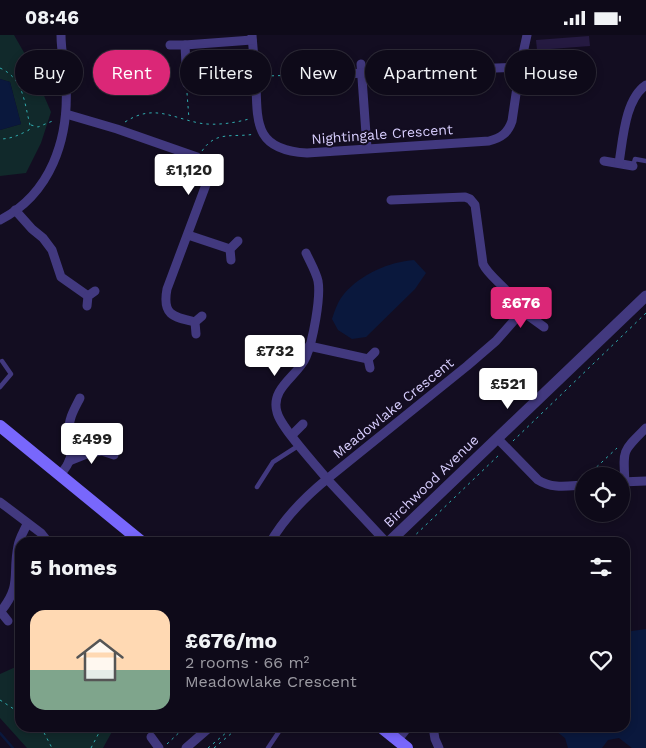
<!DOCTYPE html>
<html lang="en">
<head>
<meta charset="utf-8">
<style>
  :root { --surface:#0e0a19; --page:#1c1826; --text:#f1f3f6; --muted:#9b9aa2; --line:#2e2b38; --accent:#db2777 }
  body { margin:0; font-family:"Work Sans",sans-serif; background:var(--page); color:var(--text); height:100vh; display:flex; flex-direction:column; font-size:19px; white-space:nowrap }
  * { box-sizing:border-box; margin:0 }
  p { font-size:16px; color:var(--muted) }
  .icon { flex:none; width:28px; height:28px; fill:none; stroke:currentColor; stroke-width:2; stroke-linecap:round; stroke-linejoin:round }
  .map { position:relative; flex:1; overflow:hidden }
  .side { position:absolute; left:15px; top:502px; width:615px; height:195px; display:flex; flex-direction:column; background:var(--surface); border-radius:15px; box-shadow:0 2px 8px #0003,0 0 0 1px var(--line) }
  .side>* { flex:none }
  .banner { position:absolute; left:15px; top:15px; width:616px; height:45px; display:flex; gap:10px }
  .buttons { position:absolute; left:575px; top:432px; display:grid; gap:10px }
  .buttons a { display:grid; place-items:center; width:55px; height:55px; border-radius:50%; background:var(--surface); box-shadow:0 2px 8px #0003,0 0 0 1px var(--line); font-size:25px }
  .price { position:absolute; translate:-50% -42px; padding:0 11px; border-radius:5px; background:#fff; color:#222; font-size:16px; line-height:32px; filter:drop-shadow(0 1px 2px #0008) }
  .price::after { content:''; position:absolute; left:50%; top:30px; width:15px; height:11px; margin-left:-8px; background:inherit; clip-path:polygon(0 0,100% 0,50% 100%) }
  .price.selected { background:var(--accent); color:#fff }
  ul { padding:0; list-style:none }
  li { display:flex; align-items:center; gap:15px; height:125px; padding:0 15px }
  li+li { border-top:1px solid var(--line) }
  li span { display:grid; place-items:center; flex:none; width:140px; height:100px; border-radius:15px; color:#555 }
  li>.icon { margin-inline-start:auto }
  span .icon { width:60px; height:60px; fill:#fffc; stroke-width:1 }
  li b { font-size:21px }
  h2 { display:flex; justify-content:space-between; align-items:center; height:60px; padding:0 15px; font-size:21px }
  .tag { padding:0 18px; border-radius:22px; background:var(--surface); box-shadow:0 2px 8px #0003,0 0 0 1px var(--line); font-size:18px; line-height:45px }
  .tag.selected { background:var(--accent); color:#fff }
  .status { display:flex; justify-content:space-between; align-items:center; height:35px; padding:0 25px; background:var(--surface); direction:ltr }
  .status svg { height:14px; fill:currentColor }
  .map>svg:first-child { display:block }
  .green { fill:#11292b }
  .water { fill:#0a183d }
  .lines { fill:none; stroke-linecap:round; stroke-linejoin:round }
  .stream { stroke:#0a183d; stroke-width:2.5 }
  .building { fill:#251a41 }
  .path { stroke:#30adb0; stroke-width:1; stroke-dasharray:2.5 4; stroke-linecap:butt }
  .service { stroke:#42397f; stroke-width:4.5 }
  .minor { stroke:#42397f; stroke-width:9 }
  .tertiary { stroke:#42397f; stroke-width:11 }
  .secondary { stroke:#7867fc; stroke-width:12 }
  .labels { text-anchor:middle; stroke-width:4; stroke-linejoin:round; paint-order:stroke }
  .street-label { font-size:14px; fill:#d8cefe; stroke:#130d21 }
</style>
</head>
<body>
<div class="status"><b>08:46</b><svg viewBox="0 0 49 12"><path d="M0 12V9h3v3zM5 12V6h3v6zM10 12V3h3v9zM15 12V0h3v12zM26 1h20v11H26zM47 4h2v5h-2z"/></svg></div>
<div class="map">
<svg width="646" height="713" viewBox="0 0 646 713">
  <rect width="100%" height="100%" fill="#130d21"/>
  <!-- green -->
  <g class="green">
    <path d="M 0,0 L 14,0 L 30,28 L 51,77 L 41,108 L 26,138 L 0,141 L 0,95 L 21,89 L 10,47 L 0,44 Z"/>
    <path d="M 20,630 L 20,692 L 114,693 L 103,713 L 27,713 L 0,683 L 0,639 Z"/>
  </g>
  <!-- water -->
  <g class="water">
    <path d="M 0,44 L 10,47 L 21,89 L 0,95 Z"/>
    <path d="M 414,225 L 426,238 L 415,254 L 366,302 L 352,304 L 338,295 L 332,284 C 335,275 338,266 344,259 C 361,239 389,227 414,225 Z"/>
    <path d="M 646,594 L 646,713 L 632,713 L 619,703 L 608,705 L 602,713 L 568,713 L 565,703 L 552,693 L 625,692 L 625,597 Z"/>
  </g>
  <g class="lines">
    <!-- stream -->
    <path class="stream" d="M 0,698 L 13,713"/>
  </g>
  <!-- building -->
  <path class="building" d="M 589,1 L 590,11 L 537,15 L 536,5 Z"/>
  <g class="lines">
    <!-- path -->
    <g class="path">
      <path d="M 0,33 C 24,44 24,67 30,90 L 29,95 C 19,100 11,104 0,104"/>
      <path d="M 265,41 L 340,39"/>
      <path d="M 187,58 L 189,84"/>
      <path d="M 125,87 C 153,69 170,82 199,88 C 215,91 234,88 249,84"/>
      <path d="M 31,90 L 38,92 L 55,85"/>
      <path d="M 202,116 C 216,95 233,103 255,99"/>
      <path d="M 513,406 L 646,278"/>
      <path d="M 587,441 L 617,413"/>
      <path d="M 407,508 L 500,419"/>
      <path d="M 0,665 L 20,678"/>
      <path d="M 41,692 L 52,713"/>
      <path d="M 167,709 L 185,692"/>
      <path d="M 91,713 L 102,692"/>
      <path d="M 208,713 L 233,692"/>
      <path d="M 214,713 L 239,692"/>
    </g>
    <!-- service -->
    <g class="service">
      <path d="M 633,131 L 635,124 L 646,126"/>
      <path d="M 0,352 L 11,339 L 2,326"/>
      <path d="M 257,452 L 273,427 L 298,411"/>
      <path d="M 268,713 L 282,692"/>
    </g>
    <!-- minor -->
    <g class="minor">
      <path d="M 252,0 C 253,15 255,31 256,46 C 257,89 255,115 307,118 L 489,106 C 501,103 508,98 512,86 L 520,32 L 527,0"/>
      <path d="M 170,10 L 185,10"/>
      <path d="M 440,25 L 442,46"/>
      <path d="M 361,29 L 367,113"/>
      <path d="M 441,35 L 520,32"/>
      <path d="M 349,39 L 362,38"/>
      <path d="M 187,49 L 185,10 L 252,5"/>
      <path d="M 66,79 L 117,94 L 197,122 C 207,130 209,134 207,147 L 167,254 C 162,280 173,282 195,287"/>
      <path d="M 604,126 L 633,131"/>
      <path d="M 619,128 C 623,104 625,64 646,50"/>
      <path d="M 15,175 L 32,194 L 43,203 L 52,215 L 61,242 L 88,261"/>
      <path d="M 0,185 C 51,159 69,104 66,50 C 65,33 61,17 61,0"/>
      <path d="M 188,200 L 230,214"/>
      <path d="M 306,218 C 310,227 316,237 318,246 C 321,262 313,306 306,322 C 298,341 270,353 277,377 C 280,392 316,430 327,444 L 467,331 L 496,306 L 518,281 C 521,260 490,245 483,229 L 475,170 L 470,164 L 465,162 L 391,165"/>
      <path d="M 231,225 L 230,214 L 238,206"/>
      <path d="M 87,271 L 88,261 L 95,256"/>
      <path d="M 518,281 L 526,279 L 544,292"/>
      <path d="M 196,299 L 195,287 L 202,281"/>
      <path d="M 309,311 L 368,324"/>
      <path d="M 370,333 L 368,324 L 375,317"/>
      <path d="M 292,400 L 303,389"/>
      <path d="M 497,403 L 538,445 C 552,454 567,451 584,450"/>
      <path d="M 69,426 L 89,418 L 102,416 L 114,420"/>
      <path d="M 60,440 C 76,421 70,417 69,396 C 68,384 75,373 80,363"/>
      <path d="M 621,447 L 646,446"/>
      <path d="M 625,447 C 623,414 622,417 646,393"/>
      <path d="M 0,467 L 41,498 L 49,508"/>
      <path d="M 270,508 C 284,483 305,462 327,444 L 387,508"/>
      <path d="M 0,576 L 8,586"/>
      <path d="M 1,576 C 22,550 12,540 18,511 C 19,504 24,496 27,489"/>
      <path d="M 433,692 L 435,704 L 439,713"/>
      <path d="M 151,702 L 159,713"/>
      <path d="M 397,706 L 408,692"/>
      <path d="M 186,713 L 210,692"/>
    </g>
    <!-- tertiary -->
    <path class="tertiary" d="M 388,508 L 646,261"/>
    <!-- secondary -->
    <g class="secondary">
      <path d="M 0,391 L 143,508"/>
      <path d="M 381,692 L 407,713"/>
    </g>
  </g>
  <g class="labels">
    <!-- street labels -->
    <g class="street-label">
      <text transform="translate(382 99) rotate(-4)" y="5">Nightingale Crescent</text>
      <text transform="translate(393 373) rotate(-39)" y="5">Meadowlake Crescent</text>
      <text transform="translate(431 446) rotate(-44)" y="5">Birchwood Avenue</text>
    </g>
  </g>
</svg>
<div class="buttons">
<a><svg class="icon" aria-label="locate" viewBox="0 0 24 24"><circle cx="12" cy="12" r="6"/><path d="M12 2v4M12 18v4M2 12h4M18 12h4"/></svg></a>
</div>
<b class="price" style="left:189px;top:161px">£1,120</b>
<b class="price selected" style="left:521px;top:294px">£676</b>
<b class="price" style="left:275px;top:342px">£732</b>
<b class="price" style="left:508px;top:375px">£521</b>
<b class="price" style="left:92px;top:430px">£499</b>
<div class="banner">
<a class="tag">Buy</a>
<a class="tag selected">Rent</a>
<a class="tag">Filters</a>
<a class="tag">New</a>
<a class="tag">Apartment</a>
<a class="tag">House</a>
</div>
<section class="side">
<h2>5 homes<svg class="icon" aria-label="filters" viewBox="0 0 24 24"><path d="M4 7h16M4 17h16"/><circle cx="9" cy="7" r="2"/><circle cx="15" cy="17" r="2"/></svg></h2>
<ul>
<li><span style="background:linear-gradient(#ffd9b3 60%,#7fa58c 0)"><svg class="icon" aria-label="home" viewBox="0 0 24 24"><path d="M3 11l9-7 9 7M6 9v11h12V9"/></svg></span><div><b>£676/mo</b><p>2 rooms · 66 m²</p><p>Meadowlake Crescent</p></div><svg class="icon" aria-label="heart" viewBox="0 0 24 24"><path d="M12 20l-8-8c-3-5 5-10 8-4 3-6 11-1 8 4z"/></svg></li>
</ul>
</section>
</div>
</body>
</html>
